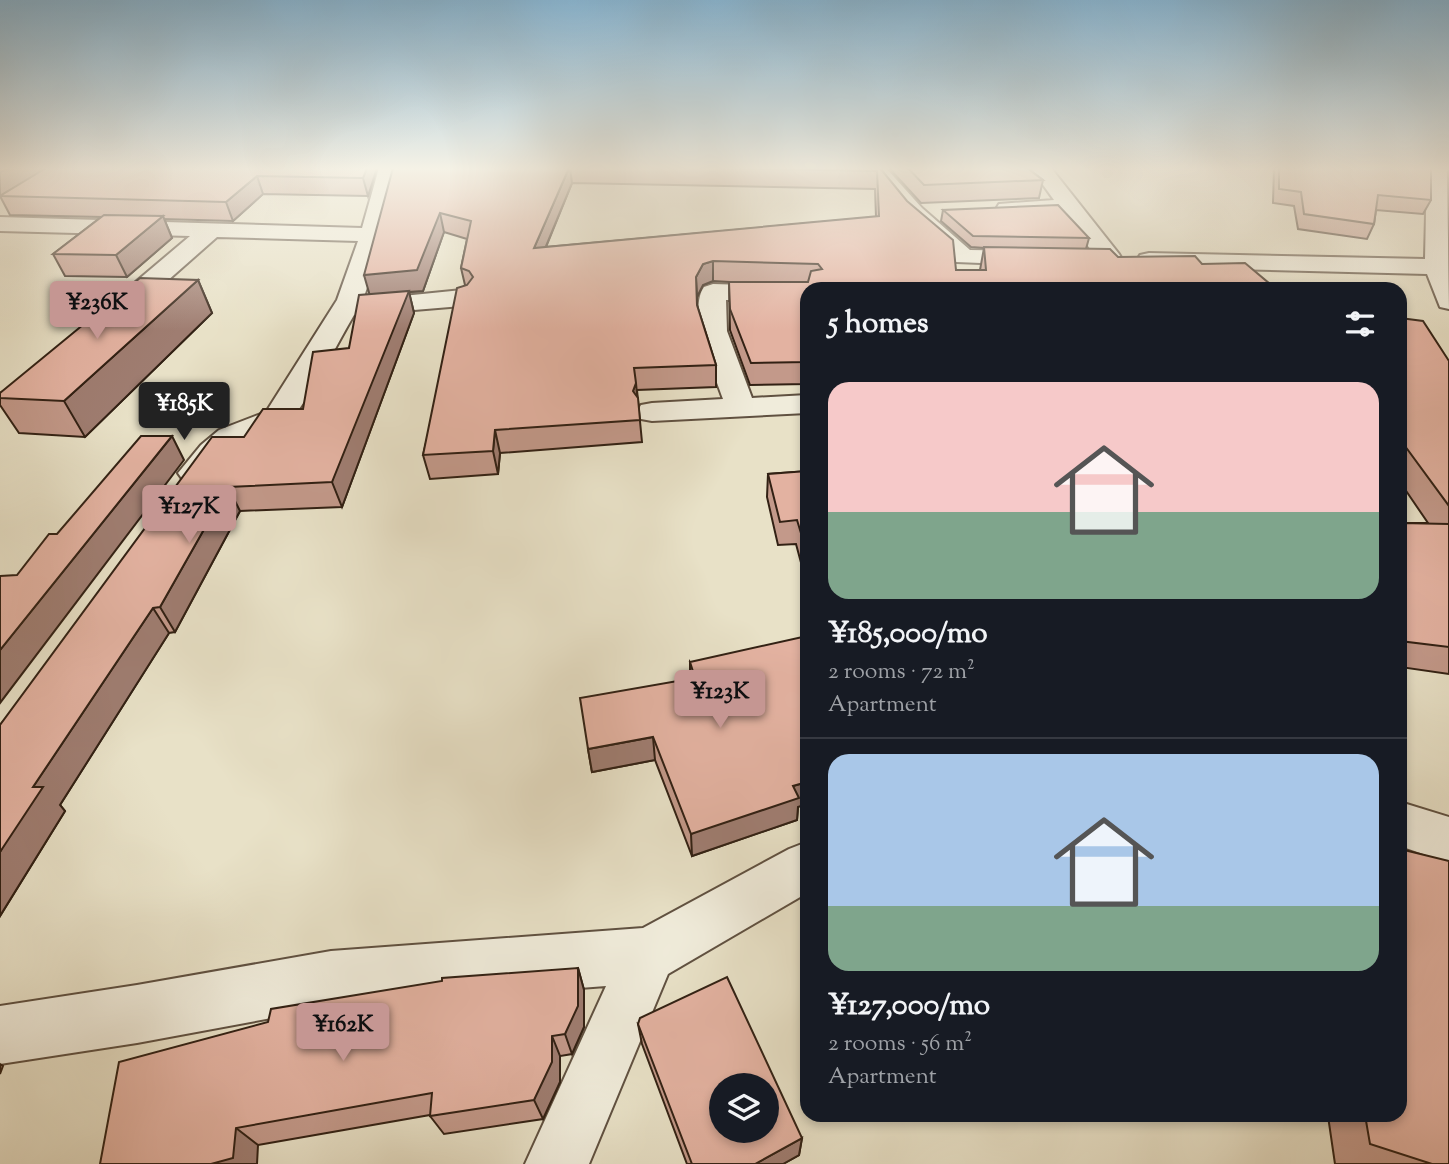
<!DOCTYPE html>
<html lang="en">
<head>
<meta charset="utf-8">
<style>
  :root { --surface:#171b24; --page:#242831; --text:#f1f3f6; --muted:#9ea1a6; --line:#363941; --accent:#c59692 }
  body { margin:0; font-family:"Sorts Mill Goudy",serif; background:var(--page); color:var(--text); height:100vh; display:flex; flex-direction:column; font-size:26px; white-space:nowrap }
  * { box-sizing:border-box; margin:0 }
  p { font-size:23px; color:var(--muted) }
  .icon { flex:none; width:38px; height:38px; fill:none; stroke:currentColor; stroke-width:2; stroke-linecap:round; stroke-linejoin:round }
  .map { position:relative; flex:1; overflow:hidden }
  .sheet { position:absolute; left:800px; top:282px; width:607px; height:840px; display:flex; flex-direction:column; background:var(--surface); border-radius:21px; box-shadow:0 4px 10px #0003 }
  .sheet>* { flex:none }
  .controls { position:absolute; left:709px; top:1073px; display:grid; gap:14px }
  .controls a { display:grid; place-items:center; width:70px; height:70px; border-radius:50%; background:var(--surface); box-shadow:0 4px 10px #0003; font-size:35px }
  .price { position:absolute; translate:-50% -60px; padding:0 16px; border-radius:7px; background:var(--accent); color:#111; font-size:23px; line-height:46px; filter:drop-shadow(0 2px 4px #0008) }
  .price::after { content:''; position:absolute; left:50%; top:42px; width:21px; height:16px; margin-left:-10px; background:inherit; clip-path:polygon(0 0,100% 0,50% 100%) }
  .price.selected { background:#222; color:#fff }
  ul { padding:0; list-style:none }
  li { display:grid; align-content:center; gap:14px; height:371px; padding:0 28px }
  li+li { border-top:2px solid var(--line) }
  li span { display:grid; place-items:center; height:217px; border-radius:21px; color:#555 }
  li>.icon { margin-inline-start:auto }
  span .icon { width:126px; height:126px; fill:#fffc; stroke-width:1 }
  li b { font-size:30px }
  h2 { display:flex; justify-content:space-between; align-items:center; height:84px; padding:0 28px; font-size:30px }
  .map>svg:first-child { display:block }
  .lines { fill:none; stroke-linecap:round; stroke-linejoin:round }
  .minor-casing { stroke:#605141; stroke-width:4 }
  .minor { fill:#f0ecdb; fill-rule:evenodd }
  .wall { fill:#c3998a; stroke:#322114; stroke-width:2; fill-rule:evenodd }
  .shaded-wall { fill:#9f7d71; stroke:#322114; stroke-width:2 }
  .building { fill:#e3b2a1; stroke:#322114; stroke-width:2; fill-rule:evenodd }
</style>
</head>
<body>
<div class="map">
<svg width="1449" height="1164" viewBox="0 0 1449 1164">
  <rect width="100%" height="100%" fill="#e8e1c7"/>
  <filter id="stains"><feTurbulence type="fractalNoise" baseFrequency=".00286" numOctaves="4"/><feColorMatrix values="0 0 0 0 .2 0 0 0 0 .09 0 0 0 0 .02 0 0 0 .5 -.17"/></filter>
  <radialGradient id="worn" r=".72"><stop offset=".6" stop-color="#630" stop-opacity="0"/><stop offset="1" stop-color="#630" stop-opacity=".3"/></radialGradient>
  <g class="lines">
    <defs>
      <g id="minor">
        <path d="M 379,168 L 399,168 L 384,235 L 363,300 L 462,290 L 471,293 L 475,298 L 471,303 L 462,306 L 354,315 C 334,349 315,390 290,421 C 283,430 254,436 242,444 C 219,459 214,488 183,480 L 178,473 L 201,445 L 219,430 L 266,412 L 337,300 L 358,241 L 217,237 L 124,319 L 115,321 L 106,319 L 102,313 L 106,307 L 190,236 L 0,231 L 0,217 L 362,228 Z"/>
        <path d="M 866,168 L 886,168 L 922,208 L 970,250 L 1033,251 L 1042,253 L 1045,258 L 1042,263 L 1033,265 L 956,262 L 906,218 Z"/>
        <path d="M 1031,168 L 1051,168 L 1119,254 L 1122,259 L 1119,264 L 1110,266 L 1101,264 L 1064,213 L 999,214 L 996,209 L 999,204 L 1054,200 Z"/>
        <path d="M 1427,168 L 1447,168 L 1449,309 L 1440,307 L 1427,274 L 1149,267 L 1140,265 L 1137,260 L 1140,255 L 1149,253 L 1425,259 Z"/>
        <path d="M 713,284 L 816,287 L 818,289 L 807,289 L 807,300 L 726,300 L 727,331 L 752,398 L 807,395 L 807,413 L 652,421 L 641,419 L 637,412 L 641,405 L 652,403 L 723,399 C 714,373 687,311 704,287 Z"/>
        <path d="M 1400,802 L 1449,817 L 1449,863 L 1400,846 Z"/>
        <path d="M 807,842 L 807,893 L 668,974 L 589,1164 L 525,1164 L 606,986 L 331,1007 L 137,1043 L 0,1064 L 0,1006 L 137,985 L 331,951 L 643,928 L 789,849 Z"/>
      </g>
    </defs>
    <!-- minor casing -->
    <use href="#minor" class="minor-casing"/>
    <!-- minor -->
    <use href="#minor" class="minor"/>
  </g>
  <!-- wall -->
  <g class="wall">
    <path d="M 0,168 L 377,168 L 368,196 L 263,194 L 233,221 L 164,219 L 172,238 L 127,277 L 65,276 L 53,254 L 101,217 L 10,215 L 0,196 Z"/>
    <path d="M 393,168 L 880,168 L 956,270 L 980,270 L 984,248 L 971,247 L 941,221 L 943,210 L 1089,238 L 1086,249 L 1118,257 L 807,289 L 807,384 L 750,385 L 730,330 L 729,282 L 730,282 L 713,281 L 703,285 L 697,297 L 697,305 L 716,365 L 716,387 L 637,390 L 642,442 L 500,453 L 498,474 L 430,479 L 423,455 L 465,285 L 461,268 L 467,239 L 444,232 L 423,291 L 409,292 L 414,313 L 342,507 L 240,511 L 175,632 L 169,633 L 60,805 L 65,811 L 0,916 L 0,725 L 244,437 L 303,409 L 349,348 L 370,294 ZM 572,183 L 875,189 L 876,217 L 546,247 Z"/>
    <path d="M 889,168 L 1027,168 L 1043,180 L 1039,198 L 921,203 Z"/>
    <path d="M 1274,168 L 1431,168 L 1431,200 L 1423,214 L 1376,210 L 1374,224 L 1367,239 L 1298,229 L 1294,206 L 1273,203 Z"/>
    <path d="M 198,280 L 212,313 L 85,437 L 19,433 L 0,405 L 0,393 Z"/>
    <path d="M 1400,318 L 1449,361 L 1449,674 L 1400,667 L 1400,523 L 1428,523 L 1400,482 Z"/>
    <path d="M 807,471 L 807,585 L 796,544 L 778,545 L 767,497 L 768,474 Z"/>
    <path d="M 690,662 L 798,807 L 797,820 L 692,856 L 655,760 L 592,772 L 588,749 L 690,679 Z"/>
    <path d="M 578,968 L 584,990 L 584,1027 L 572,1054 L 560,1056 L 560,1082 L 543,1119 L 444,1134 L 430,1116 L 430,1115 L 258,1145 L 100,1164 Z"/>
    <path d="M 638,1024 L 802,1138 L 799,1155 L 783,1164 L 687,1164 L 642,1044 Z"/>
    <path d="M 1325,1115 L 1400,1115 L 1449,1164 L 1335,1164 L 1328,1116 Z"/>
  </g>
  <!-- shaded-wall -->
  <g class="shaded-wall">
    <path d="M 8,168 L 49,168 L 0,196 L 0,172 Z"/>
    <path d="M 367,168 L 377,168 L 368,196 L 363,178 Z"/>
    <path d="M 569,168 L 570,168 L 572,183 L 537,268 L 534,248 Z"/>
    <path d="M 257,176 L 263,194 L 233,221 L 226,202 Z"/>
    <path d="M 440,213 L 444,232 L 423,291 L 409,292 L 414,313 L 342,507 L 332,482 L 370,296 L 364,275 Z"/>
    <path d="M 163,216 L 172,238 L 127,277 L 116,255 Z"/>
    <path d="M 713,261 L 713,281 L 703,285 L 697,297 L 696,277 L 703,264 Z"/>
    <path d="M 198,280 L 212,313 L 85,437 L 64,401 Z"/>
    <path d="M 636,383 L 638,405 L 633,391 Z"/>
    <path d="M 495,430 L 500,453 L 498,474 L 493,451 Z"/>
    <path d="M 172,436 L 184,460 L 0,703 L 0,650 Z"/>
    <path d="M 228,487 L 240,511 L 175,632 L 160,607 Z"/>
    <path d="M 153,608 L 169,633 L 60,805 L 65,811 L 0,916 L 0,852 L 33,787 Z"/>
    <path d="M 653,737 L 655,760 L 592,772 L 588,749 Z"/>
    <path d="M 807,782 L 807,804 L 798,807 L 797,820 L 692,856 L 691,834 L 793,786 Z"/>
    <path d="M 578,968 L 584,990 L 584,1027 L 572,1054 L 565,1034 Z"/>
    <path d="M 552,1036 L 560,1056 L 560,1082 L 543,1119 L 534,1100 Z"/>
    <path d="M 0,1064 L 3,1066 L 0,1074 Z"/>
    <path d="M 236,1128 L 258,1145 L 257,1164 L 211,1164 Z"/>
    <path d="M 802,1138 L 799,1155 L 783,1164 L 755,1164 Z"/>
  </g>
  <!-- building -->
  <g class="building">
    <path d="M 0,168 L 8,168 L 0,172 Z"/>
    <path d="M 46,168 L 367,168 L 363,178 L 257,176 L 226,202 L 0,196 Z"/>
    <path d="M 393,168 L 569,168 L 534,248 L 879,216 L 877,171 L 700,168 L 880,168 L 907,201 L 953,240 L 956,270 L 986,270 L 984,247 L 1110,249 L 1118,257 L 1195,256 L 1202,264 L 1245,263 L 1276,289 L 807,289 L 807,362 L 751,363 L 730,309 L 729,282 L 808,282 L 811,271 L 822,269 L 818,264 L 713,261 L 703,264 L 696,277 L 697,305 L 716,365 L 634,368 L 636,383 L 633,391 L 638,398 L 640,420 L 495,430 L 493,451 L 423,455 L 457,288 L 467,285 L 473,277 L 469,271 L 461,268 L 471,221 L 440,213 L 417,270 L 364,275 Z"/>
    <path d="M 908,168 L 1027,168 L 1043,180 L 924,185 Z"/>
    <path d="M 1279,168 L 1431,168 L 1431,200 L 1378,195 L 1374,224 L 1304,214 L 1301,192 L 1279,189 Z"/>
    <path d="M 1058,205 L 1089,238 L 973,236 L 943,210 Z"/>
    <path d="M 104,215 L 163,216 L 116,255 L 53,254 Z"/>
    <path d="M 140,278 L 198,280 L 64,401 L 0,398 L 0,393 Z"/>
    <path d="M 409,291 L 332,482 L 228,487 L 160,607 L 153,608 L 33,787 L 43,787 L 0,852 L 0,725 L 212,437 L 244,437 L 263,409 L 303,409 L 313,352 L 349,348 L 359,295 Z"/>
    <path d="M 1400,318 L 1423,321 L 1449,361 L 1449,506 L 1402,442 L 1400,441 Z"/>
    <path d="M 141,436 L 172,436 L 0,650 L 0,576 L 17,575 L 49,534 L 57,534 Z"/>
    <path d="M 807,471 L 807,553 L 797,520 L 780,522 L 768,474 Z"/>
    <path d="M 1400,523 L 1449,524 L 1449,647 L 1400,641 Z"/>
    <path d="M 807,636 L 807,782 L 793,786 L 799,798 L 691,834 L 653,737 L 588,749 L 580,698 L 695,678 L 690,662 Z"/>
    <path d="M 1400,849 L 1449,861 L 1449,1164 L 1432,1164 L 1370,1144 L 1365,1115 L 1400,1115 Z"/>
    <path d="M 578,968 L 578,1006 L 565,1034 L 552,1036 L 552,1062 L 534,1100 L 430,1116 L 432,1093 L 236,1128 L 233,1158 L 211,1164 L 100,1164 L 119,1062 L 268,1022 L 271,1009 L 442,981 L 442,978 Z"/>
    <path d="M 727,977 L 802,1138 L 755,1164 L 692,1164 L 638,1024 L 640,1018 ZM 721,1085 L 766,1085 L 766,1130 L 721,1130 Z"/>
  </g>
  <!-- sky -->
  <linearGradient id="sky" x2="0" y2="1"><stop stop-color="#88b7d5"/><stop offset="0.51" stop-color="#f5f2e6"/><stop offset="1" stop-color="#f5f2e6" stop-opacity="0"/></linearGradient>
  <rect width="1449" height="331" fill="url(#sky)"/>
  <rect width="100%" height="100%" filter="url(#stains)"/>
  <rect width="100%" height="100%" fill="url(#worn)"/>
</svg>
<div class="controls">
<a><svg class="icon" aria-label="layers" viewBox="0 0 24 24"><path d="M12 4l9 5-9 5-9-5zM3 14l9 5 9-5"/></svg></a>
</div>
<b class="price" style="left:97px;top:341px">¥236K</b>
<b class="price selected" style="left:184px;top:442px">¥185K</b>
<b class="price" style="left:189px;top:545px">¥127K</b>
<b class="price" style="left:720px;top:730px">¥123K</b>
<b class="price" style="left:343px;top:1063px">¥162K</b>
<section class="sheet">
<h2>5 homes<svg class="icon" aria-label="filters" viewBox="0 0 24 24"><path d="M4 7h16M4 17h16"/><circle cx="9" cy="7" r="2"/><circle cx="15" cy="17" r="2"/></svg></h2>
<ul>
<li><span style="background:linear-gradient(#f6c9c9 60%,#7fa58c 0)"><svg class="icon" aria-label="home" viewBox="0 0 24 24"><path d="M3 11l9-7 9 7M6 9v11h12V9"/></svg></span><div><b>¥185,000/mo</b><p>2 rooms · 72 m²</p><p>Apartment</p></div></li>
<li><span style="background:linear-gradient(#a9c7e8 70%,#7fa58c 0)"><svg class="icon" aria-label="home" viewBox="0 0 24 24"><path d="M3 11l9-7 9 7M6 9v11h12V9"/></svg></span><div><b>¥127,000/mo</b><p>2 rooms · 56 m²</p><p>Apartment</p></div></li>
</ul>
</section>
</div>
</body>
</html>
